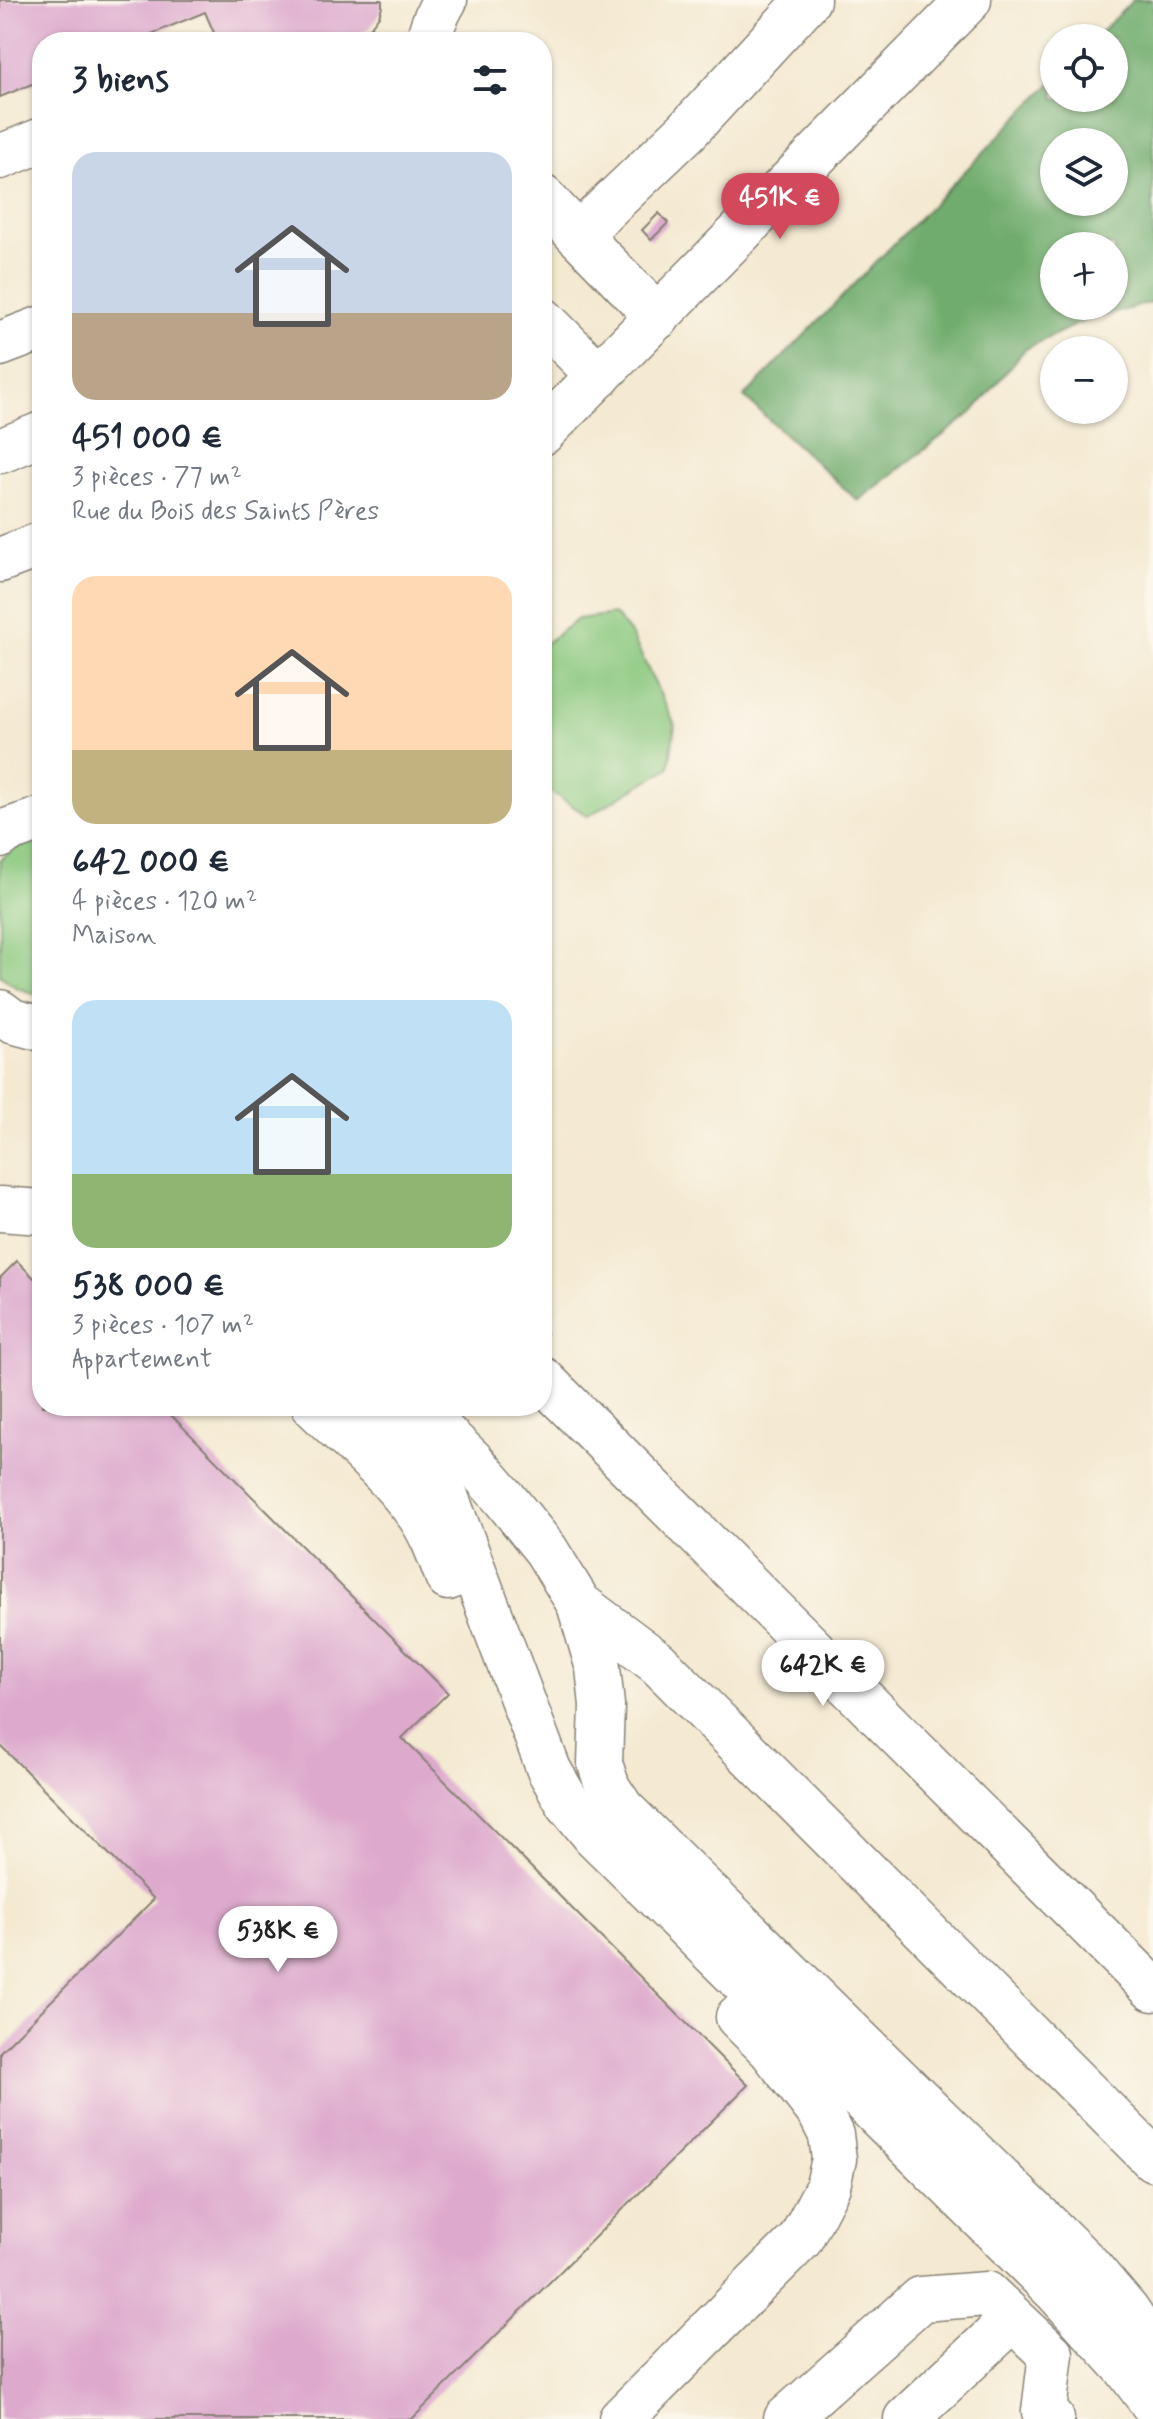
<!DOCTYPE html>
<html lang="fr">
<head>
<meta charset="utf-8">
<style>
  :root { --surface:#fff; --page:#f6f6f7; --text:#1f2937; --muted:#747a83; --accent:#d1495b }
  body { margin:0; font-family:Mynerve,sans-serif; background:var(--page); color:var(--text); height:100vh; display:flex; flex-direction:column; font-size:30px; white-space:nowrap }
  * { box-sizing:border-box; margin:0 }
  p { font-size:26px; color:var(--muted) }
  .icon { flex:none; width:44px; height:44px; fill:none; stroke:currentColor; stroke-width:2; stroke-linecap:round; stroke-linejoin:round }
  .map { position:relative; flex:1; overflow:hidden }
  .sheet { position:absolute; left:32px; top:32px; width:520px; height:1384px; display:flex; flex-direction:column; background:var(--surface); border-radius:32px; box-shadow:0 2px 6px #0004 }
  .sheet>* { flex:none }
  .tools { position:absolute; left:1040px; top:24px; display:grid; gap:16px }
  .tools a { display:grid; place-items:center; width:88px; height:88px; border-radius:50%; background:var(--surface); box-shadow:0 2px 6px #0004; font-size:40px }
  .price { position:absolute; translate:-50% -68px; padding:0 18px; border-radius:28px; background:#fff; color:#222; font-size:26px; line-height:52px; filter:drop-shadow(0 2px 4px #0008) }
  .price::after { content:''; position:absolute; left:50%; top:48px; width:24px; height:18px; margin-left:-12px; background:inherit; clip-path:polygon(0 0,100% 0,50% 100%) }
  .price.selected { background:var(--accent); color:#fff }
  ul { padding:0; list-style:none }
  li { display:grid; align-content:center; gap:16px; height:424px; padding:0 40px }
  li span { display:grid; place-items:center; height:248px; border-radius:24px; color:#555 }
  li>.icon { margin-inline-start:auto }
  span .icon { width:144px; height:144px; fill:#fffc; stroke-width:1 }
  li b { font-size:34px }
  h2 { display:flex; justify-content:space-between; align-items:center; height:96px; padding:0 40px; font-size:34px }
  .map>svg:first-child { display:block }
  .green { fill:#8ac87e; stroke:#53724d; stroke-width:2 }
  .forest { fill:#6fac6d; stroke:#466444; stroke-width:2; fill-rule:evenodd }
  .building { fill:#dda9cd }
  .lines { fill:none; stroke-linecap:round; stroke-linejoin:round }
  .minor-casing { stroke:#888276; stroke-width:47 }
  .path { stroke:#888276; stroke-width:5; stroke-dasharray:6 6; stroke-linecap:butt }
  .minor { stroke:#fff; stroke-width:44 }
</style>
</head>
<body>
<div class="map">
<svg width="1153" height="2419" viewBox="0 0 1153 2419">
  <rect width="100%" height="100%" fill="#fbf7ec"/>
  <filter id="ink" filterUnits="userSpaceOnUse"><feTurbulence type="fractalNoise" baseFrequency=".0125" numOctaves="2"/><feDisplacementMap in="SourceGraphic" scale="16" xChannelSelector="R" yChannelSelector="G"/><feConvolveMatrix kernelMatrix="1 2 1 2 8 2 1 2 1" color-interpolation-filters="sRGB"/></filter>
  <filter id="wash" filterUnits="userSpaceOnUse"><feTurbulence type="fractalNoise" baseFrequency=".006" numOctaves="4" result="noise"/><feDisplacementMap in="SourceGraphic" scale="32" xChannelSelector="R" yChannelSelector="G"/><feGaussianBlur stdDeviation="1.8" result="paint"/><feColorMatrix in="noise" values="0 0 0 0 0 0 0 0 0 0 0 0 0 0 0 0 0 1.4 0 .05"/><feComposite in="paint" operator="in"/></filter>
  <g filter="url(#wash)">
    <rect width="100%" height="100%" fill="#f4e9d1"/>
    <!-- green -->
    <g class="green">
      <path d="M 614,614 L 632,636 L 675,725 L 669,768 L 588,816 L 542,786 L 542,646 L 578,619 Z"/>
      <path d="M 42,839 L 42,996 L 17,988 L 0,975 L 0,860 L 15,848 Z"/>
    </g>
    <!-- forest -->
    <path class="forest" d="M 1133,0 L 1153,0 L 1153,302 L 1079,323 L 1025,349 L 973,412 L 858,501 L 744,397 L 1054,80 L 1054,98 L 1114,98 L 1114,38 L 1095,38 ZM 1054,142 L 1114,142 L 1114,202 L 1054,202 ZM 1054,246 L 1114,246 L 1114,306 L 1054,306 Z"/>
    <g id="blocks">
      <!-- building -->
      <g class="building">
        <path d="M 0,0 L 382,0 L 382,6 L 379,16 L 370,28 L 341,42 L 218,42 L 205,12 L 132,42 L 42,42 L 42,80 L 0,97 Z"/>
        <path d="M 659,213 L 668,223 L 651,240 L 642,230 Z"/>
        <path d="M 17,1261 L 42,1286 L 42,1406 L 162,1406 L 448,1693 L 402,1738 L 748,2085 L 412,2419 L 0,2419 L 0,2052 L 154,1899 L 0,1745 L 0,1278 Z"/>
      </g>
    </g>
  </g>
  <g filter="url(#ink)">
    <use href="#blocks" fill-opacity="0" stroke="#888276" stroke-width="2"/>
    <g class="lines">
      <defs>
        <g id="minor">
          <path d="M 429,42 C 430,27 438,12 445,0"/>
          <path d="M 0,157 L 42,140"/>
          <path d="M 542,197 L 578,235"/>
          <path d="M 658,317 L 578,235 L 687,131 L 808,0"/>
          <path d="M 542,319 L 599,376"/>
          <path d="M 0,344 L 42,328"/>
          <path d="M 542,433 L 969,0"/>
          <path d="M 0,451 L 42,434"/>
          <path d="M 0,560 L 42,544"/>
          <path d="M 0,836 L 6,831 L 42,819"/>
          <path d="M 0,1012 L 12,1021 L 42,1029"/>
          <path d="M 0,1209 L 42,1212"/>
          <path d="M 542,1379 L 1153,1989"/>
          <path d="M 314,1406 C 350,1441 390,1474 419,1515 C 432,1534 440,1557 448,1578"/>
          <path d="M 371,1406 L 422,1457 L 441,1483 L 549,1770 L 568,1803 L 594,1835 L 1056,2291 L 1126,2368 L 1153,2404"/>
          <path d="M 416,1406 L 473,1462 L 505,1499 L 546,1550 L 579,1604 L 598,1668 L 602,1705 L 600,1764 L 608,1788 L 622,1809 L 1088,2265 L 1127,2311 L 1153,2349"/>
          <path d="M 579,1604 L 658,1663 L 1153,2159"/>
          <path d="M 621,2419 L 800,2240 L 828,2186 L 834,2159 L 831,2135 L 820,2113 L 771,2050 L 738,2017"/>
          <path d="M 786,2419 L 921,2299 L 987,2294 L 1051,2354 L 1044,2411 L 1052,2419"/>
          <path d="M 906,2419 L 1013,2319"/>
        </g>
      </defs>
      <!-- minor casing -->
      <use href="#minor" class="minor-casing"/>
      <!-- path -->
      <path class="path" d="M 542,1331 L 550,1339"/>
      <!-- minor -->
      <use href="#minor" class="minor"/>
    </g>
  </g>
</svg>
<div class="tools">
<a><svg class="icon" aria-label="locate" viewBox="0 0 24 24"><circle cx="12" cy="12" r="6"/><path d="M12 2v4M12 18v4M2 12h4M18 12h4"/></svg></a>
<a><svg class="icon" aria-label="layers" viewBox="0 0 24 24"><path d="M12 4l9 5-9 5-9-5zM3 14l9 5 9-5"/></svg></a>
<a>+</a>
<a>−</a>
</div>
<b class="price selected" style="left:780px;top:241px">451K €</b>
<b class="price" style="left:823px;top:1708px">642K €</b>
<b class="price" style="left:278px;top:1974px">538K €</b>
<section class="sheet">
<h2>3 biens<svg class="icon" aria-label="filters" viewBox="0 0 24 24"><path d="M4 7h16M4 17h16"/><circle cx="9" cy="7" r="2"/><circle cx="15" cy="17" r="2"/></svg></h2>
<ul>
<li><span style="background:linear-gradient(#c9d6e8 65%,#b9a48a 0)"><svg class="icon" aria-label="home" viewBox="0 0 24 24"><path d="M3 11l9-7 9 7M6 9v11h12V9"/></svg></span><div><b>451 000 €</b><p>3 pièces · 77 m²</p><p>Rue du Bois des Saints Pères</p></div></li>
<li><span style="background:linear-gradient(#ffd9b3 70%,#c2b280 0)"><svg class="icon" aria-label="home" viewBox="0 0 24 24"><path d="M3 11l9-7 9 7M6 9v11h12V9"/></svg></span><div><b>642 000 €</b><p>4 pièces · 120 m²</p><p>Maison</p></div></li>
<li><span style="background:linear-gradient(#bfe0f5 70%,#8fb573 0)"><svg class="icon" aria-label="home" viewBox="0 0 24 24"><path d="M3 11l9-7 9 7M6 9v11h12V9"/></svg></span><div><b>538 000 €</b><p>3 pièces · 107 m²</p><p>Appartement</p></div></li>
</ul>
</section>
</div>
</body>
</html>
